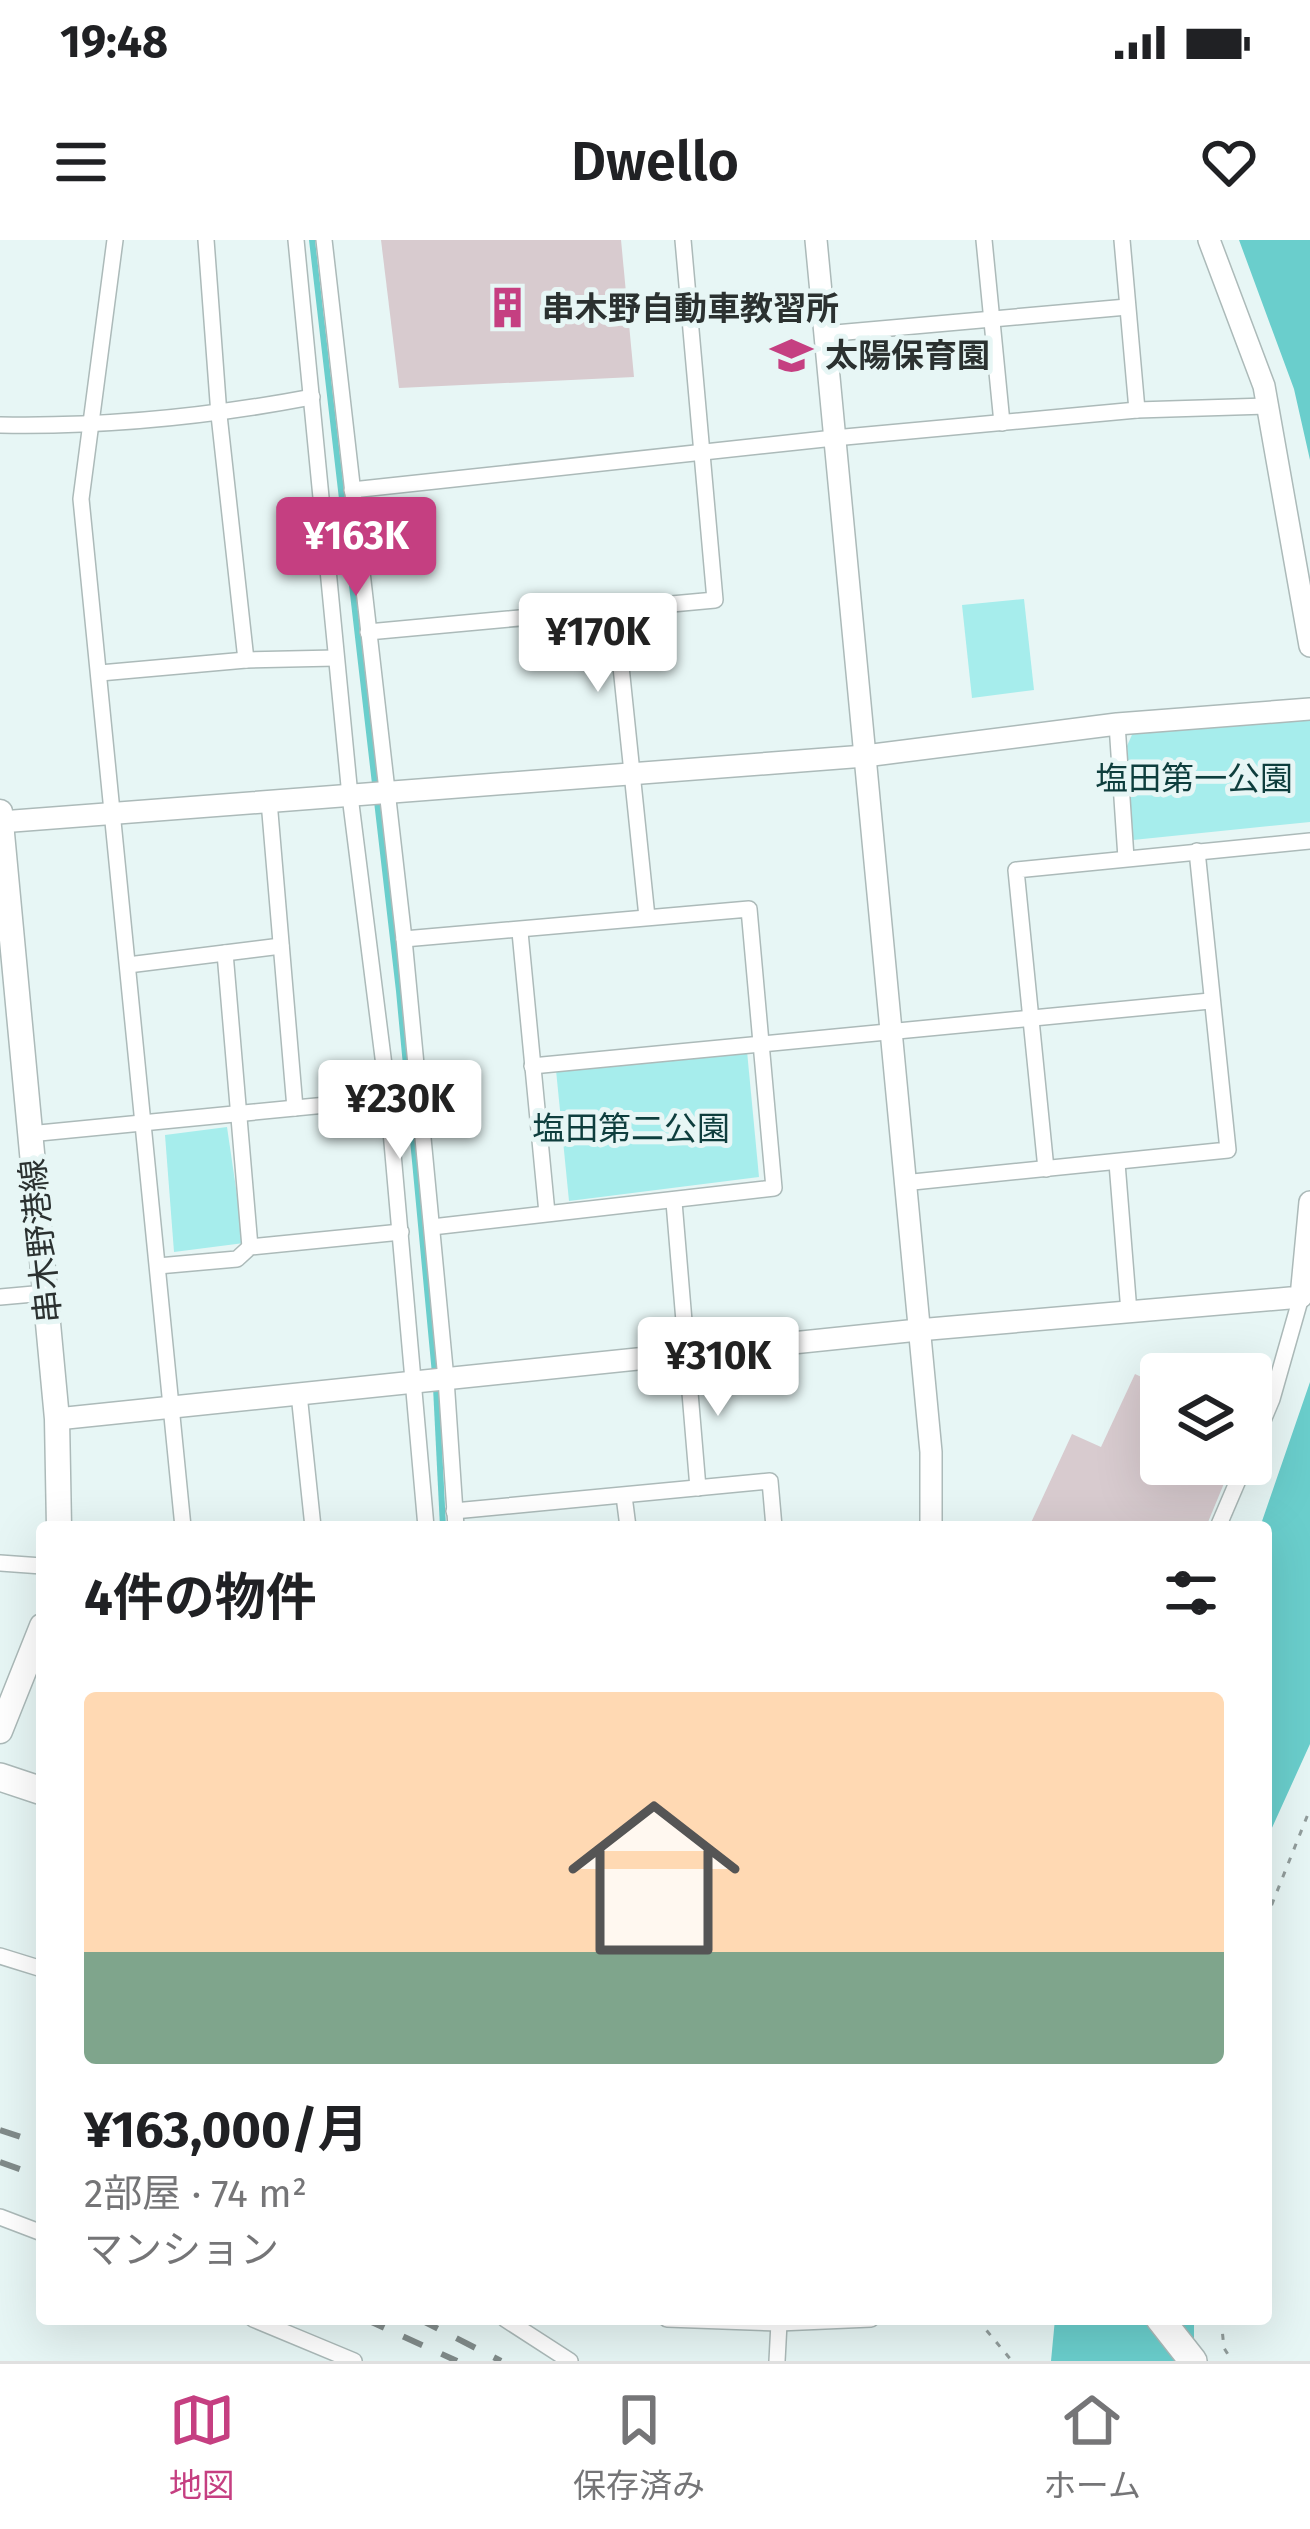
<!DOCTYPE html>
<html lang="ja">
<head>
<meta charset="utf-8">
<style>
  :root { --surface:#fff; --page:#f2f2f2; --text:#202124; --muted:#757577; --line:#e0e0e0; --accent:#c53f81 }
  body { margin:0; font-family:"Fira Sans","Noto Sans JP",sans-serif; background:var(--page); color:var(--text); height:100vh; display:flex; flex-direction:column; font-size:45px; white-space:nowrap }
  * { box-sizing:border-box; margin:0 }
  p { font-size:39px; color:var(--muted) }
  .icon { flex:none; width:66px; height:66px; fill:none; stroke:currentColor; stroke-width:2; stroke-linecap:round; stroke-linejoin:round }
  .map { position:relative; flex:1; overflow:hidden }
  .details { position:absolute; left:36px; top:1281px; width:1236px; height:804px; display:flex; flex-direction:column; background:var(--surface); border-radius:12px; box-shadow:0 12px 48px #0002 }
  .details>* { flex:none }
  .tools { position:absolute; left:1140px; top:1113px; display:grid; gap:24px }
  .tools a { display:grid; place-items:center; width:132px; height:132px; border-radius:12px; background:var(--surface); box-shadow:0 12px 48px #0002; font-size:60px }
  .price { position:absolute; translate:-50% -102px; padding:0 27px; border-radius:12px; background:#fff; color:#222; font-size:39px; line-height:78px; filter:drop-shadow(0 3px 6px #0008) }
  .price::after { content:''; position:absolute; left:50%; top:72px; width:36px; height:27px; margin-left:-18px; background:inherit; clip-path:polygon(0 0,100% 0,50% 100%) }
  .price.current { background:var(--accent); color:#fff }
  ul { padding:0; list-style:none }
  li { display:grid; align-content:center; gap:24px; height:636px; padding:0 48px }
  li+li { border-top:3px solid var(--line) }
  li span { display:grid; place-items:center; height:372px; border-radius:12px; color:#555 }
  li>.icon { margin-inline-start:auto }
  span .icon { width:216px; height:216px; fill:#fffc; stroke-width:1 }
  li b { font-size:51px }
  h2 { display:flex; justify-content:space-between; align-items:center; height:144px; padding:0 48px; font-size:51px }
  .status { display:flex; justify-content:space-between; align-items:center; height:84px; padding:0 60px; background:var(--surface); direction:ltr }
  .status svg { height:33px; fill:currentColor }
  header { display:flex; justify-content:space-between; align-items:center; height:156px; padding:0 48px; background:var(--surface); font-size:54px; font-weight:600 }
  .menu { display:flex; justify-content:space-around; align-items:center; height:168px; border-top:3px solid var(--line); background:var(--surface); font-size:33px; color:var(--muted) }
  .menu a { display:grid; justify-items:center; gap:6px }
  .menu .current { color:var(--accent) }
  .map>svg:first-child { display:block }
  .green { fill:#a6edec }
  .water { fill:#6acecc }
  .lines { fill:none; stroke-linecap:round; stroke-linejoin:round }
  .stream { stroke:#6acecc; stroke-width:6 }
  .building { fill:#d8cbcf }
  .street-casing { stroke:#acbab9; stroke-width:18 }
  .secondary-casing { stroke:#acbab9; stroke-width:24 }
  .primary-casing { stroke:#acbab9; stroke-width:27 }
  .highway-casing { stroke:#acbab9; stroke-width:30 }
  .path { stroke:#919c9b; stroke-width:3; stroke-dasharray:6 9; stroke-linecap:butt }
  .street { stroke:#fff; stroke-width:15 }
  .secondary { stroke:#fff; stroke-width:21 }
  .primary { stroke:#fff; stroke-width:24 }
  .highway { stroke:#fff; stroke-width:27 }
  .rail { stroke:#818b8a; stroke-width:6; stroke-dasharray:21 21; stroke-linecap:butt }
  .labels { text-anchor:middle; stroke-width:10; stroke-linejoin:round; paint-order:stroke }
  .poi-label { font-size:33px; font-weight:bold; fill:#2b3130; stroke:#e7f6f5; text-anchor:start }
  .park-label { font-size:33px; fill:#0e3e3d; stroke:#e7f6f5 }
  .street-label { font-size:33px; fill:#2b3130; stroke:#e7f6f5 }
</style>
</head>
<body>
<div class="status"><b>19:48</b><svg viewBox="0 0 49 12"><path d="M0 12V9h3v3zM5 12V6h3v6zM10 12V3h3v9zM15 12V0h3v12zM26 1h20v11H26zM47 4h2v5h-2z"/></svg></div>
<header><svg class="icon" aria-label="menu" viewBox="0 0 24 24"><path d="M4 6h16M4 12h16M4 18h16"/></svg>Dwello<svg class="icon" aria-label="heart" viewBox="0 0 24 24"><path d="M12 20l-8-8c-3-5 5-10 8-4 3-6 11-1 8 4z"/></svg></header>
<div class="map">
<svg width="1310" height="2121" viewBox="0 0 1310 2121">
  <rect width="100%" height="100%" fill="#e7f6f5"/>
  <!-- green -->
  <g class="green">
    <path d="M 1024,359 L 1034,450 L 972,458 L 962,365 Z"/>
    <path d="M 1310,474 L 1310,582 L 1133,600 L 1127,506 L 1135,488 Z"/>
    <path d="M 747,811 L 759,937 L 569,961 L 556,830 Z"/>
    <path d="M 227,887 L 244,1003 L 174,1012 L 165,895 Z"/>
  </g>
  <!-- water -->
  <g class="water">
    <path d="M 1239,0 L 1310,0 L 1310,220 L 1294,149 Z"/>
    <path d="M 1310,1142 L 1310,1504 L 1266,1601 L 1266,1287 L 1260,1287 Z"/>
    <path d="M 1055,2079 L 1194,2079 L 1194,2121 L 1051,2121 Z"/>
  </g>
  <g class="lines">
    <!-- stream -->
    <g class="stream">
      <path d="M 312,0 L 399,751 L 435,1134"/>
      <path d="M 436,1147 L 443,1287"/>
    </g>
  </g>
  <!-- building -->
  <g class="building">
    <path d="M 381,0 L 621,0 L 634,137 L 399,148 Z"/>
    <path d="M 1135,1134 L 1161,1146 L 1161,1224 L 1232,1224 L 1206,1287 L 1029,1287 L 1072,1194 L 1101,1207 Z"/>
  </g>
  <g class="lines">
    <defs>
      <g id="street">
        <path d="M 115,0 L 81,259 L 183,1287"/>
        <path d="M 206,0 L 219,175 L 246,420"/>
        <path d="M 296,0 L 350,556 L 388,857 L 426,1287"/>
        <path d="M 324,0 L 404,699 L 446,1139 L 456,1287"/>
        <path d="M 984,0 L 1002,183"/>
        <path d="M 1122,0 L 1137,170"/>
        <path d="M 824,94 L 1127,67"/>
        <path d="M 0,185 C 106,187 207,177 312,157"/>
        <path d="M 352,250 L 834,198 L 1137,170 L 1267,166"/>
        <path d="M 615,369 L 647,677"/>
        <path d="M 368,392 L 715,360 L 683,0"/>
        <path d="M 100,433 L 246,420 L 336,418"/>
        <path d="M 1117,484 L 1126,618"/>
        <path d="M 269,561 L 295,868"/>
        <path d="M 520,692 L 547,973"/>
        <path d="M 404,699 L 749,669 L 774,948 L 432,987"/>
        <path d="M 225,713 L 250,1007"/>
        <path d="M 128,725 L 281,706"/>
        <path d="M 532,826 L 1210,761"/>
        <path d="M 29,894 L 419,856"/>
        <path d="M 1117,923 L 1129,1072"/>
        <path d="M 1046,929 L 1016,630 L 1310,601"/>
        <path d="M 903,943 L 1228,910 L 1197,611"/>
        <path d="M 674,962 L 698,1248"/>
        <path d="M 158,1026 L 237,1019 L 250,1007 L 401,992"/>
        <path d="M 0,1057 L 45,1053"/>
        <path d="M 299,1154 L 313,1287"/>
        <path d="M 1251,1209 L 1272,1159 L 1301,1057"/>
        <path d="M 624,1256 L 628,1287"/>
        <path d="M 454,1271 L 770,1241 L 774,1287"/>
        <path d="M 1218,1287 L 1245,1224"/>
        <path d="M 0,1323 L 42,1326"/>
        <path d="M 0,1716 L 42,1729"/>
        <path d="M 0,1977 L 42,1993"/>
        <path d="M 253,2079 L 354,2121"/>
        <path d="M 505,2079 L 570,2121"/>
        <path d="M 667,2079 L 779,2083 L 871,2079"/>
        <path d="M 777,2121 L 779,2083"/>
      </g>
      <g id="secondary">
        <path d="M 816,0 L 931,1212 L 931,1287"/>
        <path d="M 1209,0 L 1264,146 L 1310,406"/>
        <path d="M 0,582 L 865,516 L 1117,484 L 1310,469"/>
        <path d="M 57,1179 L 918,1090 L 1301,1057 L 1310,962"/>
      </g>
      <g id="primary">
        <path d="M 0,572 L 57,1179 L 59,1287"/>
        <path d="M 0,1491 L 42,1386"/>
      </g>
      <g id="highway">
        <path d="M 0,1537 L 42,1551"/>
        <path d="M 1160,2079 L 1193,2121"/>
      </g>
    </defs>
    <!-- street casing -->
    <use href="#street" class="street-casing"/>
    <!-- secondary casing -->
    <use href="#secondary" class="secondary-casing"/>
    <!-- primary casing -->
    <use href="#primary" class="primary-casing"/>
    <!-- highway casing -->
    <use href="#highway" class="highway-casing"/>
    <!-- path -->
    <g class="path">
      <path d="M 1266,1679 L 1310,1569"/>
      <path d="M 977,2079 L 1012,2121"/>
      <path d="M 1221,2079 L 1224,2108 L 1232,2121"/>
    </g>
    <!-- street -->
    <use href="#street" class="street"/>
    <!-- secondary -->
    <use href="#secondary" class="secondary"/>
    <!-- primary -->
    <use href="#primary" class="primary"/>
    <!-- highway -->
    <use href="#highway" class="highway"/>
    <!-- rail -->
    <g class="rail">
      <path d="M 0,1890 L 42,1904"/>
      <path d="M 0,1922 L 42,1937"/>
      <path d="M 365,2079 L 457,2121"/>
      <path d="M 419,2079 L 501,2121"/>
    </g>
  </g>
  <!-- icons -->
  <defs>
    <symbol id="building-bare" viewBox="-9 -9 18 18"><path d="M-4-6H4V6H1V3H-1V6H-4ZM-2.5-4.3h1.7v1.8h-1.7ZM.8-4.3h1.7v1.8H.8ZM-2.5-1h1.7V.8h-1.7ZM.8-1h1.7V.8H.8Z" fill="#c53f81" stroke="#e7f6f5" stroke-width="2.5" paint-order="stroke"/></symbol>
    <symbol id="school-bare" viewBox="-9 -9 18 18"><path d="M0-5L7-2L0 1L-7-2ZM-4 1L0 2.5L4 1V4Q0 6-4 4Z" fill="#c53f81" stroke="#e7f6f5" stroke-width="2.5" paint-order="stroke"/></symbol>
  </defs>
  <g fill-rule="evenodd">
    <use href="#building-bare" x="478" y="38" width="59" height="59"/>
    <use href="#school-bare" x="762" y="86" width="59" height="59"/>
  </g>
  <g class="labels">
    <!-- poi labels -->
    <g class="poi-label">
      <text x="542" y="80">串木野自動車教習所</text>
      <text x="825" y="127">太陽保育園</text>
    </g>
    <!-- park labels -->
    <g class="park-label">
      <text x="1194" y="550">塩田第一公園</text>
      <text x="631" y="900">塩田第二公園</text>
    </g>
    <!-- street labels -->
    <g class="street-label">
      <text transform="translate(40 1001) rotate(-96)" y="12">串木野港線</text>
    </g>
  </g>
</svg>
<div class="tools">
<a><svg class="icon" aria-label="layers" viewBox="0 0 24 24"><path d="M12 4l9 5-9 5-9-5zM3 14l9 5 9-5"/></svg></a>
</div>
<b class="price current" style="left:356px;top:359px">¥163K</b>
<b class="price" style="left:598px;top:455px">¥170K</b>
<b class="price" style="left:400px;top:922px">¥230K</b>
<b class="price" style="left:718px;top:1179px">¥310K</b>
<section class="details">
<h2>4件の物件<svg class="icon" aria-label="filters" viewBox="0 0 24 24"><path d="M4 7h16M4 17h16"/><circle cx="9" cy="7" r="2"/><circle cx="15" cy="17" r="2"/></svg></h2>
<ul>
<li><span style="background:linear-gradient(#ffd9b3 70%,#7fa58c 0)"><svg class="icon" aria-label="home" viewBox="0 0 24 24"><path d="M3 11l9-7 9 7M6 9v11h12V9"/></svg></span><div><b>¥163,000/月</b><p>2部屋 · 74 m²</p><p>マンション</p></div></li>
</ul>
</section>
</div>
<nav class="menu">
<a class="current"><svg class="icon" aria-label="map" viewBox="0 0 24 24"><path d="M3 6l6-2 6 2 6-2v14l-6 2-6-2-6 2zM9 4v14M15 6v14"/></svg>地図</a>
<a><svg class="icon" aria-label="saved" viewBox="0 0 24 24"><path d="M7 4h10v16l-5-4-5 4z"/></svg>保存済み</a>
<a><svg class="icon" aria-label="home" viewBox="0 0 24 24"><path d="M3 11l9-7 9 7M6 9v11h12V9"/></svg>ホーム</a>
</nav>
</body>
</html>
